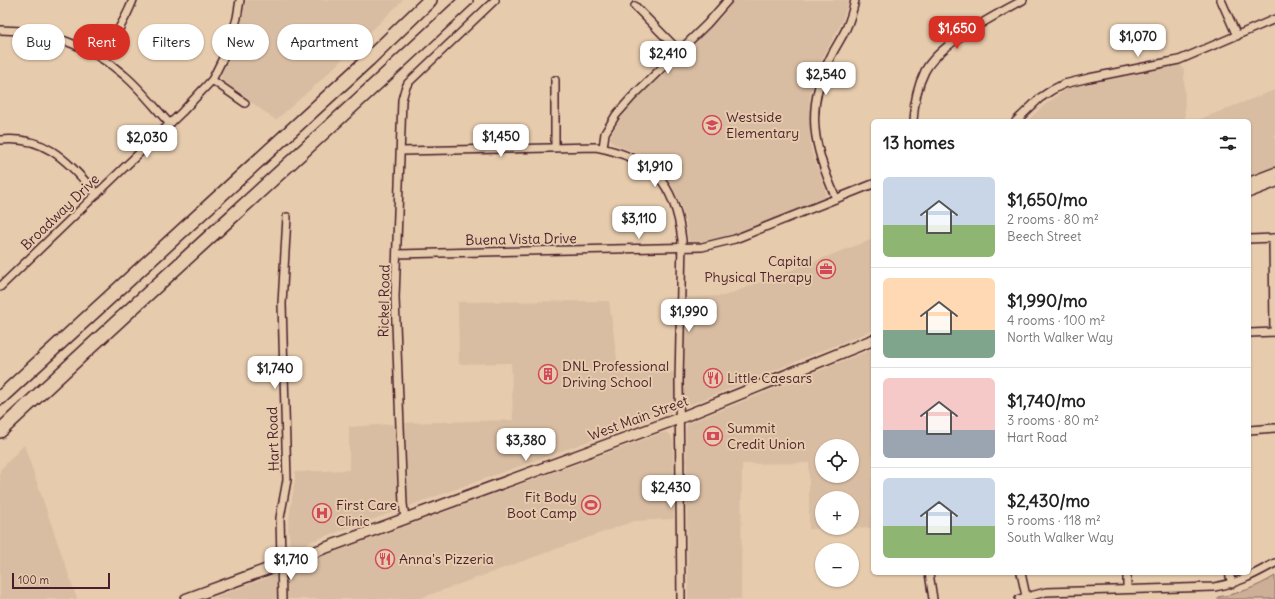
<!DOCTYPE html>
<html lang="en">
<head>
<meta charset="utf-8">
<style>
  :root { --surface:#fff; --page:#f2f2f2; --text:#222; --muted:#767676; --line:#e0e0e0; --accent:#d93025 }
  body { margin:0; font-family:Delius,sans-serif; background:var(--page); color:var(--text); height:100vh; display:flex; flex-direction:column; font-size:15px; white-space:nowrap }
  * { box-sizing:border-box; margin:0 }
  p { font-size:13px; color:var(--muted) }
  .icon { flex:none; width:22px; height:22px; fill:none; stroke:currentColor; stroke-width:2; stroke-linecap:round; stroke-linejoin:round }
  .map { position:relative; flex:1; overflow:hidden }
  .details { position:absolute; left:871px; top:119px; width:380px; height:456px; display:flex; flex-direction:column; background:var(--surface); border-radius:6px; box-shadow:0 1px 3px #0004 }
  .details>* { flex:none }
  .banner { position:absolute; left:12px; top:24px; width:380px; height:36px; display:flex; gap:8px }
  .tools { position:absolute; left:815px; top:439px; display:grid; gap:8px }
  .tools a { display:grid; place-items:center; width:44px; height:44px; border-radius:50%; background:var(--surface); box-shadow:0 1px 3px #0004; font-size:20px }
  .scale { position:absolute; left:12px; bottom:10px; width:98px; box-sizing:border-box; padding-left:4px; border:2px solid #4a1f2b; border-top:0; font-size:11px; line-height:14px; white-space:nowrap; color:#4a1f2b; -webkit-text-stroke:3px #e6cbad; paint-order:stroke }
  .price { position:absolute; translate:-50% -34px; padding:0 9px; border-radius:8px; background:#fff; color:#222; font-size:13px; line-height:26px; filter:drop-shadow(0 1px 2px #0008) }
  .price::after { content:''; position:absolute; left:50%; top:24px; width:12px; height:9px; margin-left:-6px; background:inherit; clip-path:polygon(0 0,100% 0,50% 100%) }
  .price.active { background:var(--accent); color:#fff }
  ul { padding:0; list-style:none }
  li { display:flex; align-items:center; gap:12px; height:100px; padding:0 12px }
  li+li { border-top:1px solid var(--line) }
  li span { display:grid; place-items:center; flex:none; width:112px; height:80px; border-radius:6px; color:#555 }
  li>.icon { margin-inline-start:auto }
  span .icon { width:48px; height:48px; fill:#fffc; stroke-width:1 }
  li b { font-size:17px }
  h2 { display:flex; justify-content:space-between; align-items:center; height:48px; padding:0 12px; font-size:17px }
  .chip { padding:0 14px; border-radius:18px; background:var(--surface); box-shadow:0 1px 3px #0004; font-size:14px; line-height:36px }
  .chip.active { background:var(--accent); color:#fff }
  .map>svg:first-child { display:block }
  .built { fill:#d9bda2; fill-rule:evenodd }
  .green { fill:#cdaf98; stroke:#8c6762 }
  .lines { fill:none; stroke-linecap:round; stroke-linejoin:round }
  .minor-casing { stroke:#4a1f2b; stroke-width:10 }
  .secondary-casing { stroke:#4a1f2b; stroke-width:13 }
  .motorway-casing { stroke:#4a1f2b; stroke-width:16 }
  .minor { stroke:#e6cbad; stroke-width:7 }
  .secondary { stroke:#e6cbad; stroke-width:10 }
  .motorway { stroke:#e6cbad; stroke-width:13 }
  .labels { text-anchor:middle; stroke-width:4; stroke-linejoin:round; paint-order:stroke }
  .poi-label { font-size:14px; fill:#4a1f2b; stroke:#e6cbad; text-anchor:start }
  .street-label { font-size:14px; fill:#4a1f2b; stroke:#e6cbad }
</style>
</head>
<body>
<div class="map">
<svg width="1275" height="599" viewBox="0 0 1275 599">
  <rect width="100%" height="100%" fill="#e6cbad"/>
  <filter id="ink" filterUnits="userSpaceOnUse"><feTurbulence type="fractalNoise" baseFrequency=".025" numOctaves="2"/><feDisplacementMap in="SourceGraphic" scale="8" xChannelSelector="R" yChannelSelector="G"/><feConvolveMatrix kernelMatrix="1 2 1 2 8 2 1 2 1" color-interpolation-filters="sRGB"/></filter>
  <g filter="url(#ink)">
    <!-- built -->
    <g class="built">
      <path d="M 246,0 L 403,0 L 319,82 L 276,120 L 223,82 L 221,78 L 222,72 L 238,39 Z"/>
      <path d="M 734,0 L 849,0 L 842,22 L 822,59 L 810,93 L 810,142 L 812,153 L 825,188 L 826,194 L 824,198 L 747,229 L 720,238 L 703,241 L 690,242 L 688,238 L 686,223 L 681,206 L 670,182 L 663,174 L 644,156 L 614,144 L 611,141 L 610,137 L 622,114 L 647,88 L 723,15 Z"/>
      <path d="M 1180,65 L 1183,68 L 1184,72 L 1185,121 L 1027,121 L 1042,107 L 1067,88 Z"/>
      <path d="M 1275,90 L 1275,168 L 1249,178 L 1249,121 L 1195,121 Z"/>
      <path d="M 873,239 L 873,330 L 702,400 L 628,427 L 307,543 L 297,547 L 292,547 L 290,544 L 288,527 L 290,512 L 295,479 L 295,472 L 349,470 L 349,427 L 406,423 L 513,420 L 511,363 L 459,364 L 458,302 L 609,301 L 619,373 L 685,372 L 685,297 L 724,296 Z"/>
      <path d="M 873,349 L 871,528 L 809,529 L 809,463 L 742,464 L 741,599 L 688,599 L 686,430 L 687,424 ZM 822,446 L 852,446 L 852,476 L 822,476 ZM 822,498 L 852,498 L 852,528 L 822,528 Z"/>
      <path d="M 665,432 L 671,435 L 673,442 L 674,519 L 634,521 L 418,599 L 211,599 L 315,559 Z"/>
      <path d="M 24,445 L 77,599 L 0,599 L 0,470 Z"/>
    </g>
    <!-- green -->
    <path class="green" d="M 1275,576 L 1275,599 L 1218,599 L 1218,597 C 1239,594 1257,587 1275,576 Z"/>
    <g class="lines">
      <defs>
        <g id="minor">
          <path d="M 1221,0 L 1237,36"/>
          <path d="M 635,6 L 679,51"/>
          <path d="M 0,30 C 45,30 90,45 124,75 C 141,89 155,108 170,124"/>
          <path d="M 101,58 C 113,39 125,21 133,0"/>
          <path d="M 212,80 L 245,103"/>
          <path d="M 555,80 L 555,147"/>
          <path d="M 913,121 C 914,104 917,87 925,71 C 941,42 995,16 1023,0"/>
          <path d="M 1016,121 L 1040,98 L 1052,90 L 1064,84 L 1089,78 L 1179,60 L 1275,19"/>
          <path d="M 0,140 C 48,135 68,163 97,194"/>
          <path d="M 603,148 L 605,133 L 616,115 L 632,97 L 707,24 L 728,0"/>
          <path d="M 401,151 L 596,147 C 652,158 675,182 682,240 L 679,381 L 681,599"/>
          <path d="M 836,198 C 814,149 804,109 830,58 C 835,48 841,39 846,29 C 850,20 853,10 855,0"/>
          <path d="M 1273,238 L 1274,332"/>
          <path d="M 1249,239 L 1275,238"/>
          <path d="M 397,254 L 702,247 L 735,239 L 873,184"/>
          <path d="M 0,287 L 182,112 L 212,80 L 229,46 L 237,18 L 240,0"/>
          <path d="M 1249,333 L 1275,332"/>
          <path d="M 1249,430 L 1275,428"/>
          <path d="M 405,518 L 403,504 L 395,298 L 402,100 L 405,89 L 408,83 L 495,0"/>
          <path d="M 929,573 L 933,599"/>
          <path d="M 1021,573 L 1026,596"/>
          <path d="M 1127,573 L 1127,589"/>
          <path d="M 1229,573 L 1232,584"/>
          <path d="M 282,599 L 280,518 L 287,480 L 282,304 L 287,217"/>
          <path d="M 1019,599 L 1046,592 L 1214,587 C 1239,583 1253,575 1275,563"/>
        </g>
        <g id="secondary">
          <path d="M 1249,183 L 1275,173"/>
          <path d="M 1249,192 L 1275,182"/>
          <path d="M 186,599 L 680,418 L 873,340"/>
        </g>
        <g id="motorway">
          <path d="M 0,398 L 369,59 L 430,0"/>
          <path d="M 0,431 C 154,286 312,145 466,0"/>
        </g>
      </defs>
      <!-- minor casing -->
      <use href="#minor" class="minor-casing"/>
      <!-- secondary casing -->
      <use href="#secondary" class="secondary-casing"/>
      <!-- motorway casing -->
      <use href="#motorway" class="motorway-casing"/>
      <!-- minor -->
      <use href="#minor" class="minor"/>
      <!-- secondary -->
      <use href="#secondary" class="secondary"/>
      <!-- motorway -->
      <use href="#motorway" class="motorway"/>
    </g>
  </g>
  <!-- icons -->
  <defs>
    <symbol id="school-ring" viewBox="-11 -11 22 22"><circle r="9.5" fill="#e6cbad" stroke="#d1495b" stroke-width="1.5"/><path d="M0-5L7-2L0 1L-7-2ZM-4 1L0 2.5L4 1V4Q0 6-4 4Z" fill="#d1495b"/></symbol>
    <symbol id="office-ring" viewBox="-11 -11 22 22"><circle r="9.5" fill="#e6cbad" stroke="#d1495b" stroke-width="1.5"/><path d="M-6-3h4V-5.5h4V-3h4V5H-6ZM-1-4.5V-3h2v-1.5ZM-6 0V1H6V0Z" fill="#d1495b"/></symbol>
    <symbol id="building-ring" viewBox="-11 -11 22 22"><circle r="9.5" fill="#e6cbad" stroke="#d1495b" stroke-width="1.5"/><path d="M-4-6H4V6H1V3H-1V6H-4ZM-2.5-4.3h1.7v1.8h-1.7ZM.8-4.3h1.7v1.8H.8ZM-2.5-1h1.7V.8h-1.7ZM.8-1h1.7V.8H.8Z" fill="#d1495b"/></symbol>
    <symbol id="restaurant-ring" viewBox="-11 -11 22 22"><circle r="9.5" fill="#e6cbad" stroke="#d1495b" stroke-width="1.5"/><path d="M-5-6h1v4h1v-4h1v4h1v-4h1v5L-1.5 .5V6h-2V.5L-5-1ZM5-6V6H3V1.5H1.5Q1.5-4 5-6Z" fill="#d1495b"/></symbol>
    <symbol id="bank-ring" viewBox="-11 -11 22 22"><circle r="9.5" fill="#e6cbad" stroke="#d1495b" stroke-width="1.5"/><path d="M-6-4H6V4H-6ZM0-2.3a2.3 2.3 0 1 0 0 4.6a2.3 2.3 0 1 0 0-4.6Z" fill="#d1495b"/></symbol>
    <symbol id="stadium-ring" viewBox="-11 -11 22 22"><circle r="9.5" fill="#e6cbad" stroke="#d1495b" stroke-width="1.5"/><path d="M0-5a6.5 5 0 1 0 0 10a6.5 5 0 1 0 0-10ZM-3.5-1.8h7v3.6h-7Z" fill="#d1495b"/></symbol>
    <symbol id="hospital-ring" viewBox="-11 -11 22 22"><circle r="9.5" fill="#e6cbad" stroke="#d1495b" stroke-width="1.5"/><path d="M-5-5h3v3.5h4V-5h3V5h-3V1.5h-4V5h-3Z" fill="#d1495b"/></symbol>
  </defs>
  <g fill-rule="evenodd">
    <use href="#school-ring" x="701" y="114" width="22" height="22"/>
    <use href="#office-ring" x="815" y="258" width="22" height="22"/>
    <use href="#building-ring" x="537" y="363" width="22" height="22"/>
    <use href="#restaurant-ring" x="702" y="367" width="22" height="22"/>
    <use href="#bank-ring" x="702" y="425" width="22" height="22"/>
    <use href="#stadium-ring" x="580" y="494" width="22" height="22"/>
    <use href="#hospital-ring" x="311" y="502" width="22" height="22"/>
    <use href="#restaurant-ring" x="374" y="548" width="22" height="22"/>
  </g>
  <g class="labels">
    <!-- poi labels -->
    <g class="poi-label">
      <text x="726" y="122">Westside<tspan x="726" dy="16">Elementary</tspan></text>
      <text x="812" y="266" text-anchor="end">Capital<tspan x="812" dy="16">Physical Therapy</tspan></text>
      <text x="562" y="371">DNL Professional<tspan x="562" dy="16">Driving School</tspan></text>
      <text x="727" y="383">Little Caesars</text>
      <text x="727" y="433">Summit<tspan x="727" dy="16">Credit Union</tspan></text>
      <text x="577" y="502" text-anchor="end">Fit Body<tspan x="577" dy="16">Boot Camp</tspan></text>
      <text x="336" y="510">First Care<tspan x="336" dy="16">Clinic</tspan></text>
      <text x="399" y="564">Anna's Pizzeria</text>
    </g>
    <!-- street labels -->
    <g class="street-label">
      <text transform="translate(60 212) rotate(-44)" y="5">Broadway Drive</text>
      <text transform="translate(521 239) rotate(-1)" y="5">Buena Vista Drive</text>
      <text transform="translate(384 301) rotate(-89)" y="5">Rickel Road</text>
      <text transform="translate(638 418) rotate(-20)" y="5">West Main Street</text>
      <text transform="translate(273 439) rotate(-92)" y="5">Hart Road</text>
    </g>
  </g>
</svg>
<div class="tools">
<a><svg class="icon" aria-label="locate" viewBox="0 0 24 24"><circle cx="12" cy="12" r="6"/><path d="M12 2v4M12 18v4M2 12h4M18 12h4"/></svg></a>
<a>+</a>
<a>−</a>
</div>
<div class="scale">100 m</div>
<b class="price active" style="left:957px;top:50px">$1,650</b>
<b class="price" style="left:1138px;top:58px">$1,070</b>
<b class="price" style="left:668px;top:75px">$2,410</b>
<b class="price" style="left:826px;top:96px">$2,540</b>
<b class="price" style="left:501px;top:158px">$1,450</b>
<b class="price" style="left:147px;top:159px">$2,030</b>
<b class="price" style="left:655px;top:188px">$1,910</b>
<b class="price" style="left:639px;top:240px">$3,110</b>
<b class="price" style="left:689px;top:333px">$1,990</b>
<b class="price" style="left:275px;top:390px">$1,740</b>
<b class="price" style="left:526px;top:462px">$3,380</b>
<b class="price" style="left:671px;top:509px">$2,430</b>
<b class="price" style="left:291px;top:581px">$1,710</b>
<div class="banner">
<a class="chip">Buy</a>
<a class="chip active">Rent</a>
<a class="chip">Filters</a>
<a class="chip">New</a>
<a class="chip">Apartment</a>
</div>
<section class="details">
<h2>13 homes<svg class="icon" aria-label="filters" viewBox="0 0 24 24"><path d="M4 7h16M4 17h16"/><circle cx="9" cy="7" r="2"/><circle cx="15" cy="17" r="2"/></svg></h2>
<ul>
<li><span style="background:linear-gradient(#c9d6e8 60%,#8fb573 0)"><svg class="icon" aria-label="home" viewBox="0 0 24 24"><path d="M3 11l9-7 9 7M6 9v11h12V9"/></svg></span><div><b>$1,650/mo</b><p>2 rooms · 80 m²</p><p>Beech Street</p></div></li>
<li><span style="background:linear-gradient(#ffd9b3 65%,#7fa58c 0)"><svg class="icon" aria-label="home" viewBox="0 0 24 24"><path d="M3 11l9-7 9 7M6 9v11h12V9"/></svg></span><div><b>$1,990/mo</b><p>4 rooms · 100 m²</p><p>North Walker Way</p></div></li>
<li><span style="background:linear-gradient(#f6c9c9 65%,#9aa5b1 0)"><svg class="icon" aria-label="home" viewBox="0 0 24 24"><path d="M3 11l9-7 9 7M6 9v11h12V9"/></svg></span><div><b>$1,740/mo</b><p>3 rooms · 80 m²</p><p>Hart Road</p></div></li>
<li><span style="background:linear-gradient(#c9d6e8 60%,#8fb573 0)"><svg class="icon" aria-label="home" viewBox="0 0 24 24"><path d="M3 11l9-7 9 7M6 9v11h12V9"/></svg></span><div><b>$2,430/mo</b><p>5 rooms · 118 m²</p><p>South Walker Way</p></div></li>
</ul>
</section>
</div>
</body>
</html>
